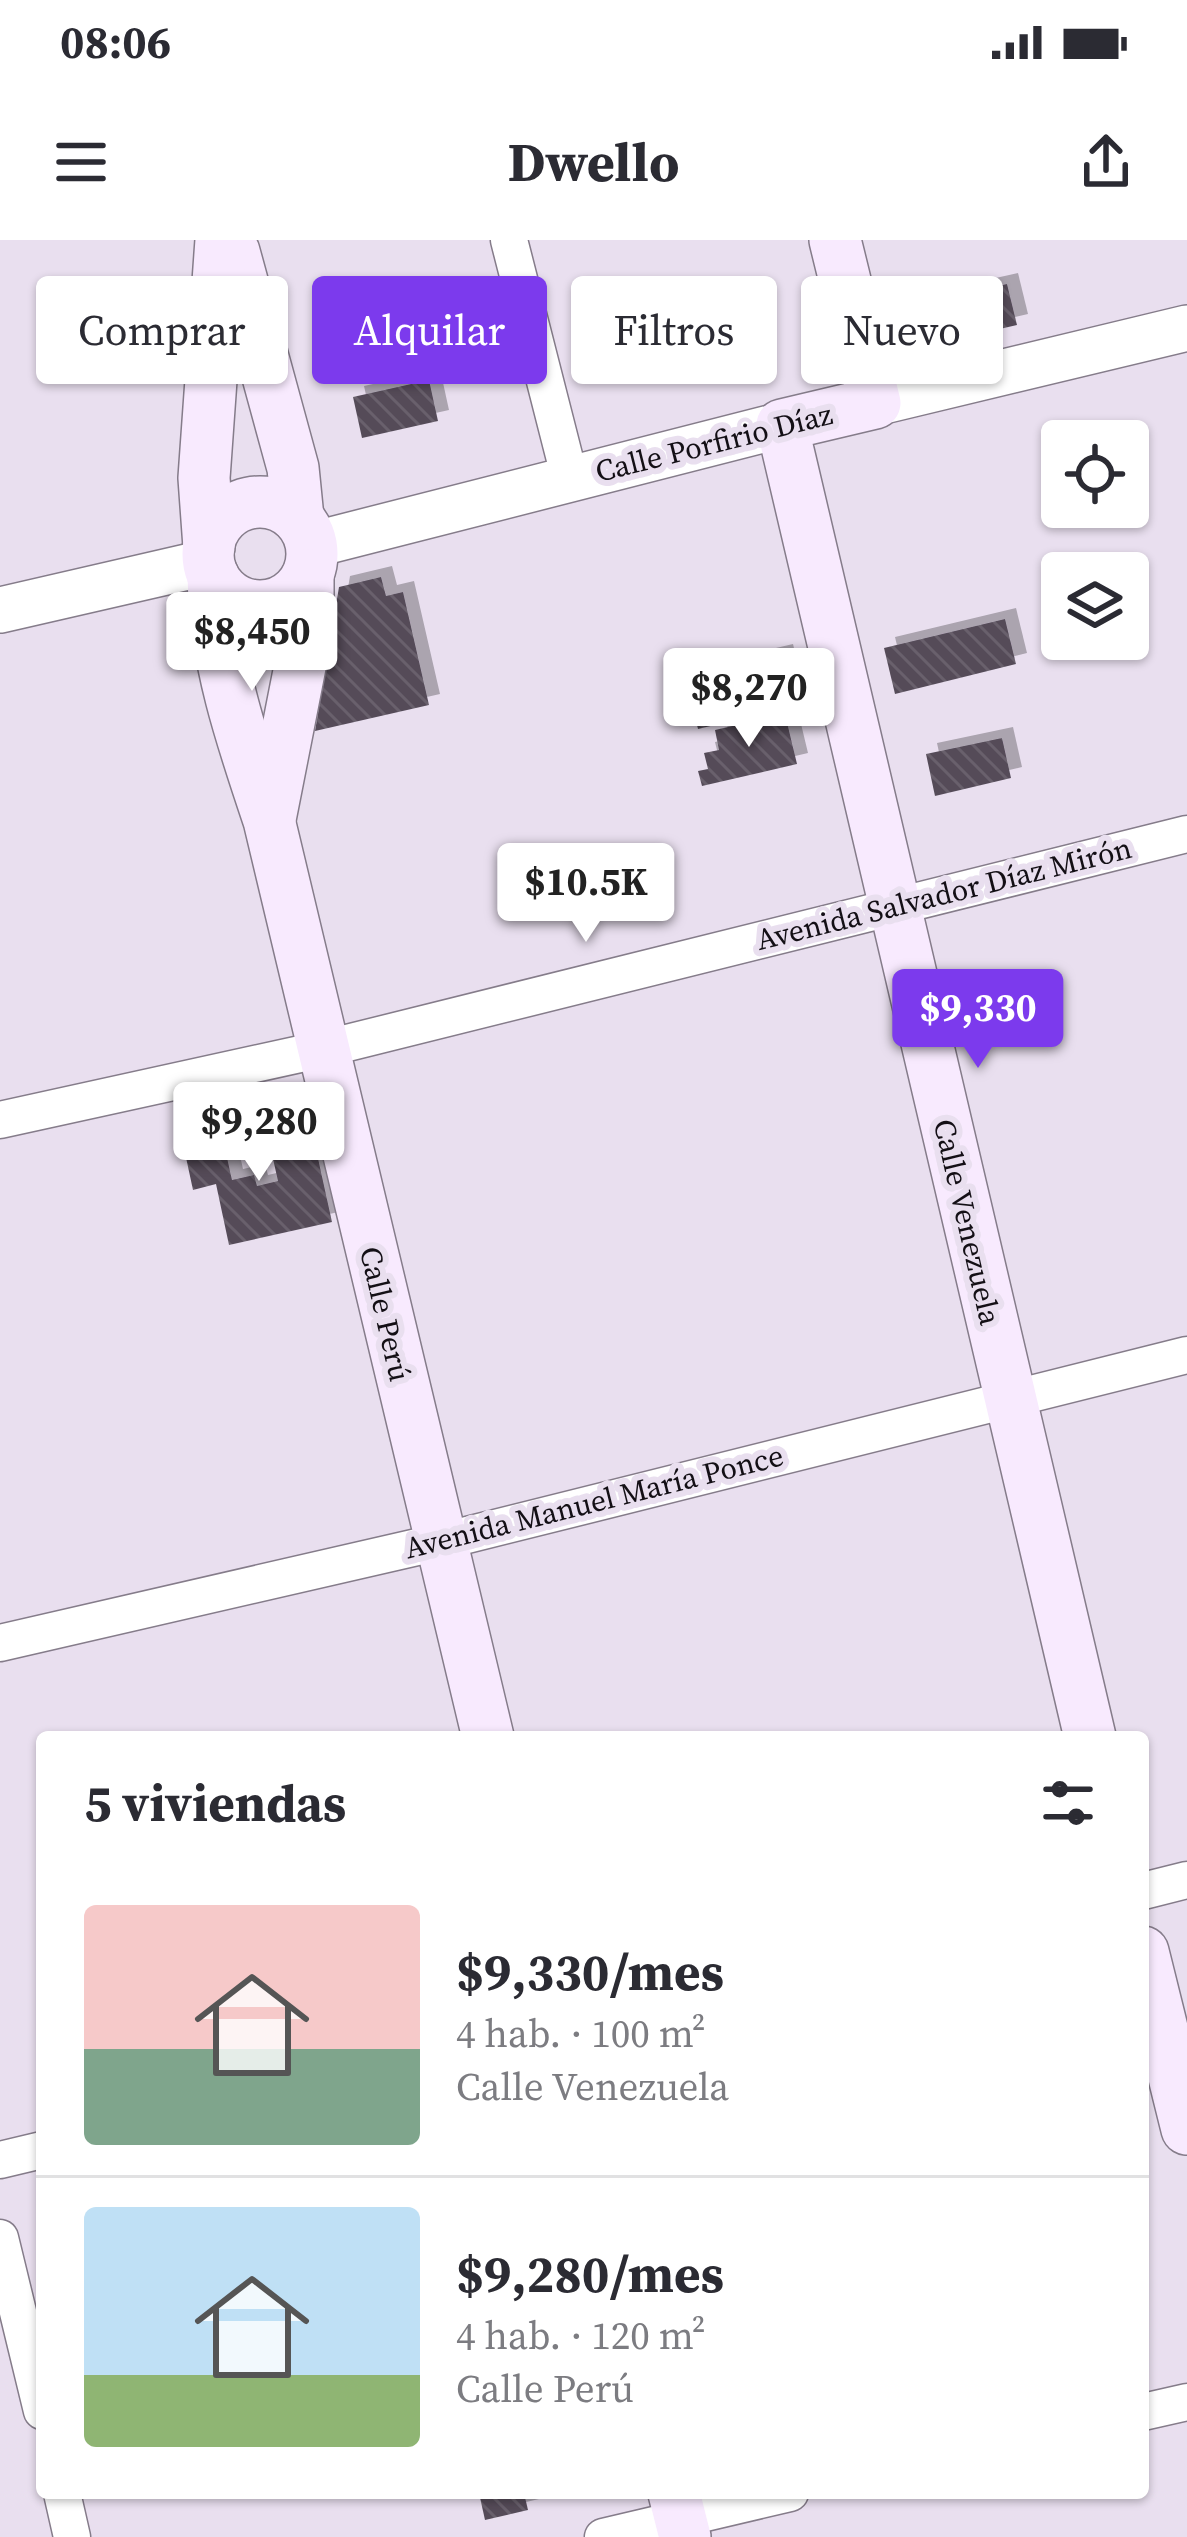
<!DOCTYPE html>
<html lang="es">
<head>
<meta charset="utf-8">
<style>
  :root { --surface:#fff; --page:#f2f2f3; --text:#2b2b33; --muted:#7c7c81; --line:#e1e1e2; --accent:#7c3aed }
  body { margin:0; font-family:"Source Serif 4",serif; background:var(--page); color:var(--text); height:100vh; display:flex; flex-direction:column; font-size:45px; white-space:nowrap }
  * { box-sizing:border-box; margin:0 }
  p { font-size:39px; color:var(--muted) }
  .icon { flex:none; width:66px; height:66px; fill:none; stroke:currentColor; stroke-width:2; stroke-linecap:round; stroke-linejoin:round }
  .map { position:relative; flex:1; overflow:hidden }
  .side { position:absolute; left:36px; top:1491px; width:1113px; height:768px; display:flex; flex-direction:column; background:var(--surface); border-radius:12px; box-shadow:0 3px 9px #0004 }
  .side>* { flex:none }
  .guide { position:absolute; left:36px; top:36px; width:1116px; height:108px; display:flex; gap:24px }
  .controls { position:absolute; left:1041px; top:180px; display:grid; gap:24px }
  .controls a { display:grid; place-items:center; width:108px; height:108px; border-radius:12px; background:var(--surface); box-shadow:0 3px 9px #0004; font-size:60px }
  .price { position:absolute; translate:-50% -102px; padding:0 27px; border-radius:12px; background:#fff; color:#222; font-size:39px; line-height:78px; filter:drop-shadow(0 3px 6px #0008) }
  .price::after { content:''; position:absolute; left:50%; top:72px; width:36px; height:27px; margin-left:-18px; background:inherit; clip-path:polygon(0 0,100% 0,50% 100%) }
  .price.selected { background:var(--accent); color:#fff }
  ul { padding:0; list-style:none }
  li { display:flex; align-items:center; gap:36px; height:300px; padding:0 48px }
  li+li { border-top:3px solid var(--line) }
  li span { display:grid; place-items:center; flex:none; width:336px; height:240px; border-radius:12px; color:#555 }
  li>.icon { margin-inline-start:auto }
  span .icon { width:144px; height:144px; fill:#fffc; stroke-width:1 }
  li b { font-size:51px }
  h2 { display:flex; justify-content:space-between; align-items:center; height:144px; padding:0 48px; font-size:51px }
  .pill { padding:0 42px; border-radius:12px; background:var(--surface); box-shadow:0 3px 9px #0004; font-size:42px; line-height:108px }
  .pill.selected { background:var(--accent); color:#fff }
  .status { display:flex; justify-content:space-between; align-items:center; height:84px; padding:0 60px; background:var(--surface); direction:ltr }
  .status svg { height:33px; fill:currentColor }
  header { display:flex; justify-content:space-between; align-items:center; height:156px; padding:0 48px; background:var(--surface); font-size:54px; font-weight:700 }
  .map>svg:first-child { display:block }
  .building { fill:url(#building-back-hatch); filter:url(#shadow) }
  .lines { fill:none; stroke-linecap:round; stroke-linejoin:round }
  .minor-casing { stroke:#857c8a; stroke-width:39 }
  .tertiary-casing { stroke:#857c8a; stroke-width:48 }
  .secondary-casing { stroke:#857c8a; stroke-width:54 }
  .minor { stroke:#fff; stroke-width:36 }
  .tertiary { stroke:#fff; stroke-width:45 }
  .secondary { stroke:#f8eafe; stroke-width:51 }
  .labels { text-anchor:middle; stroke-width:12; stroke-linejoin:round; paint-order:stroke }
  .street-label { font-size:30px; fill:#130f15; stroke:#e9dfef }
</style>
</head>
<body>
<div class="status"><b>08:06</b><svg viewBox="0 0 49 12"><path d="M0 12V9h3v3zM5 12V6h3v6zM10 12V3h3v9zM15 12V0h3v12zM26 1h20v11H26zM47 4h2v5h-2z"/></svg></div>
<header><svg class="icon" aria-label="menu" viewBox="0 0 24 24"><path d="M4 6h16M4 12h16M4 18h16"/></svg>Dwello<svg class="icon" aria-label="share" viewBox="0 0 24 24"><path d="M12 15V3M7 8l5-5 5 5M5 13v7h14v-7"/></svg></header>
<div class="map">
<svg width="1187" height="2297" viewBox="0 0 1187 2297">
  <defs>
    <pattern id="building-back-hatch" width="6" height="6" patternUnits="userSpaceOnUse" patternTransform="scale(3)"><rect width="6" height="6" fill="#554c59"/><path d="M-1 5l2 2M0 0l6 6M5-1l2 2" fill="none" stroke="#69616c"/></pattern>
    <filter id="shadow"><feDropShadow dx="11" dy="-11" stdDeviation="0" flood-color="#0004"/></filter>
  </defs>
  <rect width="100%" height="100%" fill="#e9dfef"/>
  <!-- building -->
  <g class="building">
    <path d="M 1007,44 L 1017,85 L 900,112 L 891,70 Z"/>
    <path d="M 429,140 L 438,181 L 362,198 L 353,157 Z"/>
    <path d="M 381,337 L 386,356 L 403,352 L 429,465 L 315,491 L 339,347 Z"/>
    <path d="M 1005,379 L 1016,424 L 895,454 L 884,408 Z"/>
    <path d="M 782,415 L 794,466 L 698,489 L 685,438 Z"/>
    <path d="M 785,474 L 797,524 L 702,546 L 698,531 L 708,529 L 704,513 L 719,510 L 715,490 Z"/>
    <path d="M 1002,498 L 1011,538 L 935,556 L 926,514 Z"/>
    <path d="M 218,877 L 232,940 L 254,935 L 257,946 L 278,941 L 269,901 L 312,891 L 332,982 L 229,1005 L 216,944 L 193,950 L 179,885 Z"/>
    <path d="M 479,2253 L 524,2253 L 528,2270 L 485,2280 Z"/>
  </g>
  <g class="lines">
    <defs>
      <g id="minor">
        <path d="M 509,0 L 570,239"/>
        <path d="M 0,880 L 323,809 L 1187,594"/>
        <path d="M 0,1403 L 439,1302 L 1187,1115"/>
        <path d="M 1143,1651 L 1187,1640"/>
        <path d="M 0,1920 L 42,1910"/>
        <path d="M 0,1998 L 42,2171"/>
        <path d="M 1143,2172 L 1187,2162"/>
        <path d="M 62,2253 L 72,2297"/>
        <path d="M 603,2297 L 790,2253"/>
      </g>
      <g id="tertiary">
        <path d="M 875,163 L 1187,88"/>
        <path d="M 312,305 L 782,185"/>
        <path d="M 0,370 L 209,322"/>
      </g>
      <g id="secondary">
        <path d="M 835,0 L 875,163 L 782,185 L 1090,1497"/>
        <path d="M 234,12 L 293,228 L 298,278"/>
        <circle cx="260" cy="314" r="52"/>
        <path d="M 209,307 L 204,238 L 221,0"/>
        <path d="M 213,336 C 215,421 242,500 269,580 L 488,1497"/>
        <path d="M 270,579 L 308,386 L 308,335"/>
        <path d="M 1143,1712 L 1187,1889"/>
        <path d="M 674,2253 L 685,2297"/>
      </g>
    </defs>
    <!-- minor casing -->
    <use href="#minor" class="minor-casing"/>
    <!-- tertiary casing -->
    <use href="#tertiary" class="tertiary-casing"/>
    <!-- secondary casing -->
    <use href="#secondary" class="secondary-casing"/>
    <!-- minor -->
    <use href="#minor" class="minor"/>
    <!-- tertiary -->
    <use href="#tertiary" class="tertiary"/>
    <!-- secondary -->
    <use href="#secondary" class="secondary"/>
  </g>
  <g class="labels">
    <!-- street labels -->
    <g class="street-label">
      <text transform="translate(714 203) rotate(-14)" y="10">Calle Porfirio Díaz</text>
      <text transform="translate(944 654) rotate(-14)" y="10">Avenida Salvador Díaz Mirón</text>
      <text transform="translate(967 982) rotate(77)" y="10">Calle Venezuela</text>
      <text transform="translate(385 1074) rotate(77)" y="10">Calle Perú</text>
      <text transform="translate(594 1262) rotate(-14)" y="10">Avenida Manuel María Ponce</text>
    </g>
  </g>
</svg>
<div class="controls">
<a><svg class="icon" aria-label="locate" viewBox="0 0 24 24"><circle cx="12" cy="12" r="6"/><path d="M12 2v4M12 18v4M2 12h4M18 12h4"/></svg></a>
<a><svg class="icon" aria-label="layers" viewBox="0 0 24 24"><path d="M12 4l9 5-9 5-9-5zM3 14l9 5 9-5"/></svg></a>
</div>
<b class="price" style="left:252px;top:454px">$8,450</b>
<b class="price" style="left:749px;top:510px">$8,270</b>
<b class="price" style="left:586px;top:705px">$10.5K</b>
<b class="price selected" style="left:978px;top:831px">$9,330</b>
<b class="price" style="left:259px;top:944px">$9,280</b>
<div class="guide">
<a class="pill">Comprar</a>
<a class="pill selected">Alquilar</a>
<a class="pill">Filtros</a>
<a class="pill">Nuevo</a>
</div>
<section class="side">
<h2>5 viviendas<svg class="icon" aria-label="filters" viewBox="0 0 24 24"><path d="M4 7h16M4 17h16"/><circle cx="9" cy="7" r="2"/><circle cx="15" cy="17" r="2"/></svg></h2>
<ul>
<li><span style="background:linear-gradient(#f6c9c9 60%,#7fa58c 0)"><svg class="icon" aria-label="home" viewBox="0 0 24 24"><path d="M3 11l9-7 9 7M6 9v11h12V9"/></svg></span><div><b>$9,330/mes</b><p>4 hab. · 100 m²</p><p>Calle Venezuela</p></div></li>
<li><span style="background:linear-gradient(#bfe0f5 70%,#8fb573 0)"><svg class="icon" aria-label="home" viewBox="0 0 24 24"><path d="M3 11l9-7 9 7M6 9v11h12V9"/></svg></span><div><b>$9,280/mes</b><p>4 hab. · 120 m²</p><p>Calle Perú</p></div></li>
</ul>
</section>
</div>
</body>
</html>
